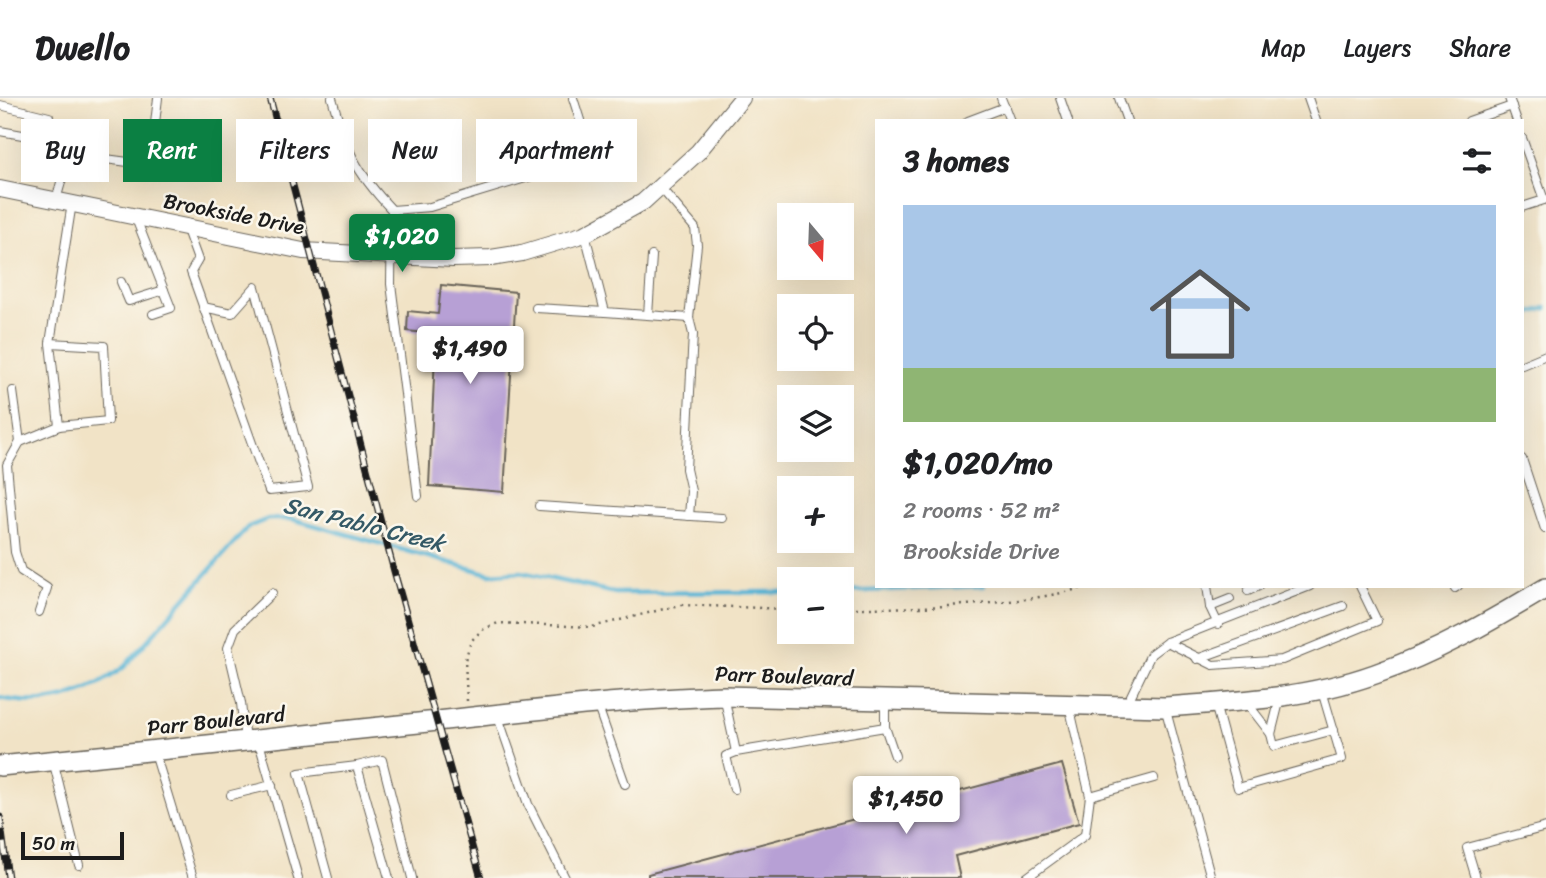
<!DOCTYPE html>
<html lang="en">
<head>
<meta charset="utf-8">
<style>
  :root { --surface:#fff; --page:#f6f6f6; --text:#202124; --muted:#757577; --line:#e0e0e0; --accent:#0b8043 }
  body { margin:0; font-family:Sriracha,sans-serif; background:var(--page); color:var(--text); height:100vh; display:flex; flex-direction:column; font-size:26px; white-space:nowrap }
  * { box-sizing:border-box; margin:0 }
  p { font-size:23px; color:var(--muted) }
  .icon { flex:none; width:38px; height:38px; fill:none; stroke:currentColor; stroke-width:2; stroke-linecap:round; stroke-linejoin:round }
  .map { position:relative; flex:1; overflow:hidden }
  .side { position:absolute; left:875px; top:21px; width:649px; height:469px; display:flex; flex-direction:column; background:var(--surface); border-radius:0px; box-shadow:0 7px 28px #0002 }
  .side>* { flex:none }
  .guide { position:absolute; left:21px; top:21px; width:665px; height:63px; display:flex; gap:14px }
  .needle { width:46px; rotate:161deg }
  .buttons { position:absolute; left:777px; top:105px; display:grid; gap:14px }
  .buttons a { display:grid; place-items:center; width:77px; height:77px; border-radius:0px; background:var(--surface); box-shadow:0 7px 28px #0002; font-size:35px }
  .scale { position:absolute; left:21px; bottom:18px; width:103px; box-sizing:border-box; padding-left:7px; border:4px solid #1c1c1c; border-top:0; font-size:19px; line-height:24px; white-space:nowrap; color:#1c1c1c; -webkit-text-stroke:5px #fbf7ec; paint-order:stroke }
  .price { position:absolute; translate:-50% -60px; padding:0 16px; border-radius:7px; background:#fff; color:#222; font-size:23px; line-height:46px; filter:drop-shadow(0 2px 4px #0008) }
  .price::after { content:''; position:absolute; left:50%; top:42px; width:21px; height:16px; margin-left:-10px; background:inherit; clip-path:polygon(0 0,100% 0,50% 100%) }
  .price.selected { background:var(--accent); color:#fff }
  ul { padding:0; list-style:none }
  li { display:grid; align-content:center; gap:14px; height:371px; padding:0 28px }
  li+li { border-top:2px solid var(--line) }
  li span { display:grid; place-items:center; height:217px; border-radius:0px; color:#555 }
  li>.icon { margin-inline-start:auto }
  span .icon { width:126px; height:126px; fill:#fffc; stroke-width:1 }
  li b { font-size:30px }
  h2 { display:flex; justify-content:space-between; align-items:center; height:84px; padding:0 28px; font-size:30px }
  .pill { padding:0 24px; border-radius:0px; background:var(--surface); box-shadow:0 7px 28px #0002; font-size:24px; line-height:63px }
  .pill.selected { background:var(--accent); color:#fff }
  header { display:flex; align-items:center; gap:42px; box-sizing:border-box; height:98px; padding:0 35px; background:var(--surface); border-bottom:2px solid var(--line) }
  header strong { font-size:33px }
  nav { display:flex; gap:38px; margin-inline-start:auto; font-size:24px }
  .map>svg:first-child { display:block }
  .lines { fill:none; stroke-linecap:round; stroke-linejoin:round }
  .stream { stroke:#58b5d6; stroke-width:4.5 }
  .building { fill:#b7a0d5 }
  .service-casing { stroke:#676258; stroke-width:10 }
  .minor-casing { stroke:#676258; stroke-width:18 }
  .tertiary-casing { stroke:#676258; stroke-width:22 }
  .path { stroke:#676258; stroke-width:2.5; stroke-dasharray:2 5; stroke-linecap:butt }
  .service { stroke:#fff; stroke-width:8 }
  .minor { stroke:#fff; stroke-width:16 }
  .tertiary { stroke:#fff; stroke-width:19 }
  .rail-casing { stroke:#1c1c1c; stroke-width:7 }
  .rail { stroke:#fbf7ec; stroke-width:4.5; stroke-dasharray:13; stroke-linecap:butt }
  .labels { text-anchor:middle; stroke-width:5; stroke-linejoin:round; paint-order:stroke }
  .street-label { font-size:21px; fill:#1c1c1c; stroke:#fbf7ec }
  .water-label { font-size:23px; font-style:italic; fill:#345966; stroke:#fbf7ec }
</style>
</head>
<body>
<header>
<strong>Dwello</strong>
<nav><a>Map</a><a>Layers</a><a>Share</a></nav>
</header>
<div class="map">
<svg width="1546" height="780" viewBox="0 0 1546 780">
  <rect width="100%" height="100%" fill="#fbf7ec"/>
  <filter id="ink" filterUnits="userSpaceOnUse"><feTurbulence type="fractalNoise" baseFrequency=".0143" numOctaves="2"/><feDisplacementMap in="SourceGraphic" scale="14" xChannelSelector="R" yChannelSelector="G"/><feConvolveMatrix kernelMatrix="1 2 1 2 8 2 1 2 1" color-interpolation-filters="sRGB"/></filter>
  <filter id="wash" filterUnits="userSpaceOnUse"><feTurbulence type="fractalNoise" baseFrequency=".00686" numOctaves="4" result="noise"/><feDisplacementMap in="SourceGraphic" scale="28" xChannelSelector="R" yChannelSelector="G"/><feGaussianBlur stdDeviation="1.57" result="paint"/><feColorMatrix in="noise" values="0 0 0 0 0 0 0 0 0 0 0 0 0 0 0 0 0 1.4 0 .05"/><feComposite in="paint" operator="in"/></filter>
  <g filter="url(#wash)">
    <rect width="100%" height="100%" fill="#f1e3c6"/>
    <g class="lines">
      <!-- stream -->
      <g class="stream">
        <path d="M 1522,218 L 1546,210"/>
        <path d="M 842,494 L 984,488"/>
        <path d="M 0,600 C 47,610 86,598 124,569 L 248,429 L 268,421 L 292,421 L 490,476 L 521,474 L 616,495 L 789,494"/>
      </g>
    </g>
    <g id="blocks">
      <!-- building -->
      <g class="building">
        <path d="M 441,187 L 516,194 L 504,394 L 429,388 L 436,236 L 407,233 L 408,213 L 438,216 Z"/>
        <path d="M 1062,666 L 1079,725 L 955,758 L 960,780 L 648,780 L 648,776 Z"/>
      </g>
    </g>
  </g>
  <g filter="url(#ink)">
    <use href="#blocks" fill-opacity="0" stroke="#676258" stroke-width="2"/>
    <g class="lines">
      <defs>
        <g id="service">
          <path d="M 332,0 C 347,53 354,72 392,112 L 391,186 L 418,398"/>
          <path d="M 1001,0 L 1010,23"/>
          <path d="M 1060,0 L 1068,23"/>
          <path d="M 1119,0 L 1127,23"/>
          <path d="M 1308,0 L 1316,23"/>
          <path d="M 1509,0 L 1517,23"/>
          <path d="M 0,7 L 49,19 L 43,54 L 69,56 L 56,102"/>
          <path d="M 968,23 L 1005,9"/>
          <path d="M 1469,23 L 1512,8"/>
          <path d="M 0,33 L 45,41"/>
          <path d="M 1522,40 L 1544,102 L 1522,109"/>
          <path d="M 69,56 L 150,67 L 158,0"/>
          <path d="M 392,112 L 430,109 L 568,67 L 585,38 L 573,0"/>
          <path d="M 135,118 L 171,210 L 153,216"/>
          <path d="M 186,129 L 198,162 L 191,174 L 269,393 L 308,389 L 255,189 L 232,215 L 203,209"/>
          <path d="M 585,136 L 605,214 L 689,220 L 697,147 L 695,130 L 661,90"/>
          <path d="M 121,184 L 129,203 L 164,192"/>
          <path d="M 536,210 L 605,214"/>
          <path d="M 648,217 L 652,158"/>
          <path d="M 50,245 L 104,248 L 108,323 L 59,328"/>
          <path d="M 1522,267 L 1546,257"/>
          <path d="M 13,293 L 20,344"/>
          <path d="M 1522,361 L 1545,431"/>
          <path d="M 539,408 L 722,420"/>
          <path d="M 689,418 L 691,393 L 686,371 L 693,236 L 689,220"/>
          <path d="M 1207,488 L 1210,509 L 1218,526"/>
          <path d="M 1455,490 L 1458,488"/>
          <path d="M 1248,493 L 1259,488"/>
          <path d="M 1210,509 L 1230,501"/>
          <path d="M 39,514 L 47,490 L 21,473 L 15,454 L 7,367 L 20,344 L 59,328 L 50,245 L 72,105"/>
          <path d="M 1167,544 L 1213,567 L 1282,562 L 1377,523 L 1360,488"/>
          <path d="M 1197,561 L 1343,508"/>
          <path d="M 724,598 L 736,654 L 885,629"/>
          <path d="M 1280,600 L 1271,636 L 1274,648 L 1334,632"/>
          <path d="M 885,604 L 885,629 L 895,658"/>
          <path d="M 1247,605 L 1271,636"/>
          <path d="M 597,606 L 625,686"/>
          <path d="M 1127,606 L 1151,556 L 1167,544 L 1310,488"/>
          <path d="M 1215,606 L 1238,690 L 1342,661 L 1322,593"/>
          <path d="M 1165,609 L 1211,780"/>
          <path d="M 497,616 L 528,706 L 565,780"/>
          <path d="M 258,641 L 298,780"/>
          <path d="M 245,643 L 241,605 L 228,550 L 235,531 L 272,495"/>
          <path d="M 154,652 L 193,780"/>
          <path d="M 53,662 L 79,767"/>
          <path d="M 357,668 L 382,662 L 412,780"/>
          <path d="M 734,691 L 726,658 L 736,654"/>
          <path d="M 231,697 L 272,687"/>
          <path d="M 1090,698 L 1154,680"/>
          <path d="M 328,780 L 299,675 L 357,668 L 389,780"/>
          <path d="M 1026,780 L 1085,737 L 1090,698 L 1069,607"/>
          <path d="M 1476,780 L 1467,750 L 1546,729"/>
        </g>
        <path id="minor" d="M 0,91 L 303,153 L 453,161 L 491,160 L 522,155 L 585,136 L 643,104 L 698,54 L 742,0"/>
        <path id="tertiary" d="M 0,668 C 143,653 285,640 428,624 C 527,613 624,601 724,598 L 1165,609 C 1236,604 1308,600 1375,576 C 1436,555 1491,523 1546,490"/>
      </defs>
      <!-- service casing -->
      <use href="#service" class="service-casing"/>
      <!-- minor casing -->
      <use href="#minor" class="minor-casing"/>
      <!-- tertiary casing -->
      <use href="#tertiary" class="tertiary-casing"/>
      <!-- path -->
      <g class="path">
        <path d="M 842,510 C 912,510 1022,509 1088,488"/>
        <path d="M 467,603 L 465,562 L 471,543 L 482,532 L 498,525 L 592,529 L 680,507 L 789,511"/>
      </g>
      <!-- service -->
      <use href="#service" class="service"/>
      <!-- minor -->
      <use href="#minor" class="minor"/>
      <!-- tertiary -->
      <use href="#tertiary" class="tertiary"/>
      <defs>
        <g id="rail">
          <path d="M 270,0 L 394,473 L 481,780"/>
          <path d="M 0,719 L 8,780"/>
        </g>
      </defs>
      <!-- rail casing -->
      <use href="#rail" class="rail-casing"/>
      <!-- rail -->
      <use href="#rail" class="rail"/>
    </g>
  </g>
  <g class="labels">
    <!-- street labels -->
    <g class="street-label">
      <text transform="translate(234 116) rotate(11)" y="7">Brookside Drive</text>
      <text transform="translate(784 578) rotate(2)" y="7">Parr Boulevard</text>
      <text transform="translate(216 623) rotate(-6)" y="7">Parr Boulevard</text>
    </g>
    <!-- water labels -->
    <g class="water-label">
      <text transform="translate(364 426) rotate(14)" y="8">San Pablo Creek</text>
    </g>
  </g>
</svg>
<div class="buttons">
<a><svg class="needle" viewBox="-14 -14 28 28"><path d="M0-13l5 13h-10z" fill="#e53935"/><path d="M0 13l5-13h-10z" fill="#757577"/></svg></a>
<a><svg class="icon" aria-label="locate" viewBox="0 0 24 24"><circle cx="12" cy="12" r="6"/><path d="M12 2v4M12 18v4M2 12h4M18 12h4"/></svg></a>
<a><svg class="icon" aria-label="layers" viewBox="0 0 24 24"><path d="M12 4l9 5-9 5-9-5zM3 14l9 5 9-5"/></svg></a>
<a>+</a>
<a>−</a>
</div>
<div class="scale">50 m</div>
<b class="price selected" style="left:402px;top:176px">$1,020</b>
<b class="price" style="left:470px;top:288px">$1,490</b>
<b class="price" style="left:906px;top:738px">$1,450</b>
<div class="guide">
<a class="pill">Buy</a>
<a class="pill selected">Rent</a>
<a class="pill">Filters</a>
<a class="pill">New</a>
<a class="pill">Apartment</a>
</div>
<section class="side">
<h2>3 homes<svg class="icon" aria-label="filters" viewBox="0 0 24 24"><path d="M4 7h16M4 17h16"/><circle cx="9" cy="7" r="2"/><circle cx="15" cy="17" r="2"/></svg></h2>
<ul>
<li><span style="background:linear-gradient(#a9c7e8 75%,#8fb573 0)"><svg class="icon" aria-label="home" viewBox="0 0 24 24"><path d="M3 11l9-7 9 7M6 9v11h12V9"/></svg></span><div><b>$1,020/mo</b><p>2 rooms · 52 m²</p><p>Brookside Drive</p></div></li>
</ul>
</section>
</div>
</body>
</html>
